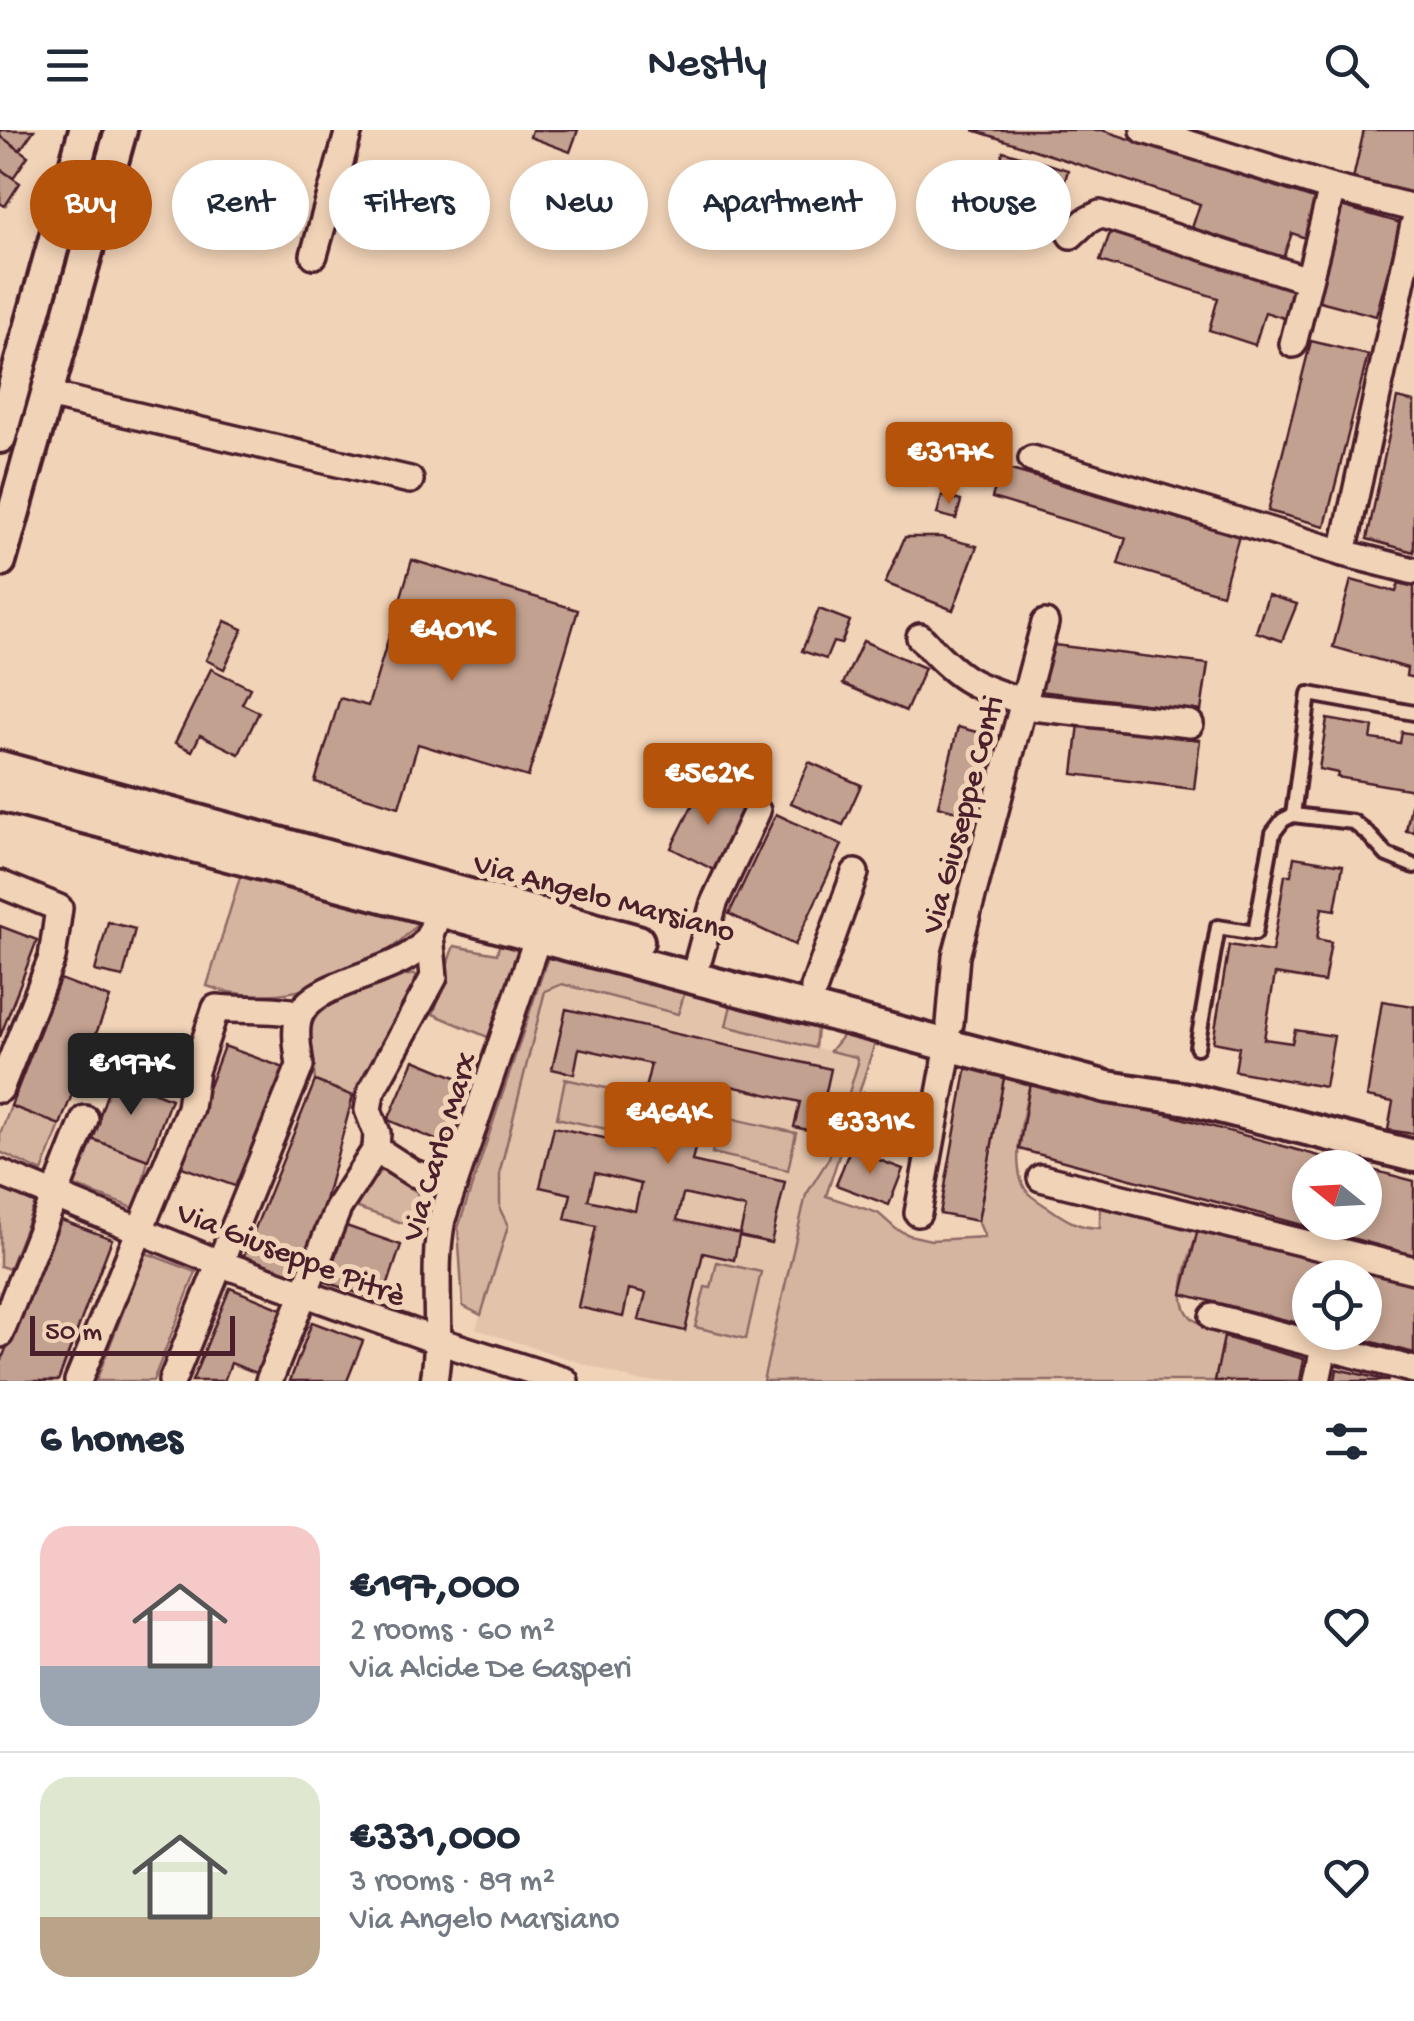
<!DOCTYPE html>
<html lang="en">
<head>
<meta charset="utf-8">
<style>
  :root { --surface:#fff; --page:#f2f2f3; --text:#1f2937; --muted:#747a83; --line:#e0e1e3; --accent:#b45309 }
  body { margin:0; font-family:"Gochi Hand",sans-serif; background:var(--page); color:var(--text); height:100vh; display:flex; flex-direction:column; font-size:38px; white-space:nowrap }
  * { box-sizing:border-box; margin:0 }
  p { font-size:32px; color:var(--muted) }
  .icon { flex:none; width:55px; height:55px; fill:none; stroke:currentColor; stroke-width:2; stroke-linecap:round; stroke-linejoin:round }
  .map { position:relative; height:1251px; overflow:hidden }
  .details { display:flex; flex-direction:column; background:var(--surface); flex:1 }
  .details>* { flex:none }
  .hud { position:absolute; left:30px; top:30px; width:1355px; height:90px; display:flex; gap:20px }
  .needle { width:65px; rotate:288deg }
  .fabs { position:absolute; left:1292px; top:1020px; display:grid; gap:20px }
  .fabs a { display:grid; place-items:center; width:90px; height:90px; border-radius:50%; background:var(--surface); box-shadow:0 5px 15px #0003; font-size:50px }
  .scale { position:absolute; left:30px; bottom:25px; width:205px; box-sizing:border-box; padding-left:10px; border:5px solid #4a1f2b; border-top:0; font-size:28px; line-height:35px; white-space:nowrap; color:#4a1f2b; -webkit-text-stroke:8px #f1d3b7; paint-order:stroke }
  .price { position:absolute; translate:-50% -85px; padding:0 22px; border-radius:10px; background:var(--accent); color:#fff; font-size:32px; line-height:65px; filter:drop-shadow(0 2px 5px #0008) }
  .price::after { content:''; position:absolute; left:50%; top:60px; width:30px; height:22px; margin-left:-15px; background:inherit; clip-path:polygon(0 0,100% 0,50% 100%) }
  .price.selected { background:#222; color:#fff }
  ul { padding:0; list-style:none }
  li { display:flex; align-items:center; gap:30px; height:250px; padding:0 40px }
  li+li { border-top:2px solid var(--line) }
  li span { display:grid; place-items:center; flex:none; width:280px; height:200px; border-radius:30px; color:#555 }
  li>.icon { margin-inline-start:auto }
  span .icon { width:120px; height:120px; fill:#fffc; stroke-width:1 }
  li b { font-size:42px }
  h2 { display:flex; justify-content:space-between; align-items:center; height:120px; padding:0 40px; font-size:42px }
  .pill { padding:0 35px; border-radius:45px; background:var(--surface); box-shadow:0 5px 15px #0003; font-size:35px; line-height:90px }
  .pill.selected { background:var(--accent); color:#fff }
  header { display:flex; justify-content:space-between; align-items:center; height:130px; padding:0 40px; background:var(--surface); font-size:45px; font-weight:600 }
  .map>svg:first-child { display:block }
  .built { fill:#e3c4ab }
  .green { fill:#d6b5a0; stroke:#906a66; stroke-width:2.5 }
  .building { fill:#c3a190; stroke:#4a1f2b; stroke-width:2.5; fill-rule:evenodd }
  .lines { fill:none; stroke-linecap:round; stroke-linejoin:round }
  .service-casing { stroke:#4a1f2b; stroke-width:20 }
  .minor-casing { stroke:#4a1f2b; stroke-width:32 }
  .tertiary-casing { stroke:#4a1f2b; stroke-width:38 }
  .service { stroke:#f1d3b7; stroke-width:12 }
  .minor { stroke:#f1d3b7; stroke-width:25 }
  .tertiary { stroke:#f1d3b7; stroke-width:30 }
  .labels { text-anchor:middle; stroke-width:10; stroke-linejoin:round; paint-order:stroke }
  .street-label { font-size:32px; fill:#4a1f2b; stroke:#f1d3b7 }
</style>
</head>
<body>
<header><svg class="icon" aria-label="menu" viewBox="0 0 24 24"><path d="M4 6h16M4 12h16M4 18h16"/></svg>Nestly<svg class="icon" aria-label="search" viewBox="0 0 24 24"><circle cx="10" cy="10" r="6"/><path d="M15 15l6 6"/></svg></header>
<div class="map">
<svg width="1414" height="1251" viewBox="0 0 1414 1251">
  <rect width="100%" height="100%" fill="#f1d3b7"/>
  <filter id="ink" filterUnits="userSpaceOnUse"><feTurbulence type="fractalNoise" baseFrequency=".01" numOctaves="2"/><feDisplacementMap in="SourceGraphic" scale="20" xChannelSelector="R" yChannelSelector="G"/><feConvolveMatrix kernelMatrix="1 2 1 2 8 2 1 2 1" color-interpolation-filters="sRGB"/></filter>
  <g filter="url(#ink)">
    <!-- built -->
    <path class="built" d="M 548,827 L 817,898 L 816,918 L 830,921 L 843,905 L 875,913 L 826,1066 L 844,1072 L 794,1251 L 637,1251 L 476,1199 L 508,1096 L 463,1082 Z"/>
    <!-- green -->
    <g class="green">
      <path d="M 241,744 L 419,792 C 372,848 277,882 207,856 Z"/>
      <path d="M 500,812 L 521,819 L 490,908 L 433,884 C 443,862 444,838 454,816 L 497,824 Z"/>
      <path d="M 548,827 L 685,862 L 678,884 L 562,854 L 545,861 L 500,1041 L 500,1079 L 508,1096 L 481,1185 L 463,1176 L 458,1098 Z"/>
      <path d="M 415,844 L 420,854 L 413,871 L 353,966 L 315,951 C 314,934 306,911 312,895 C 327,858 381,850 415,844 Z"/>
      <path d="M 731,875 L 817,898 L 815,918 L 726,896 Z"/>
      <path d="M 843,905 L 875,913 L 826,1066 L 878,1083 L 896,1099 L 909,1105 L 931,1110 L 985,1107 L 978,1091 L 1005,942 L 1031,947 C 1026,977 1006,1040 1029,1064 C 1034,1069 1043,1074 1049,1078 C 1066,1090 1079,1098 1100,1098 L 1100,1075 L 1198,1099 C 1192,1123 1168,1174 1196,1191 C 1205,1197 1215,1200 1224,1207 L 1215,1251 L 763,1251 L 806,1065 L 829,1028 L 858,933 L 856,927 L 830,921 Z"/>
      <path d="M 565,949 L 642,966 L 633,1005 L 557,988 Z"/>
      <path d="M 11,976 L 60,995 L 42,1042 L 0,1022 L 0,1004 Z"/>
      <path d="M 721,986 L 796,1003 L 788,1040 L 712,1023 Z"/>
      <path d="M 92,1009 L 148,1030 L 136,1079 L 72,1055 Z"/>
      <path d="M 382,1041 L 417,1062 L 418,1071 L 408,1095 L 352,1076 L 370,1047 Z"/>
      <path d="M 0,1059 L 35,1073 L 9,1139 L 0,1136 Z"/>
      <path d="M 146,1123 L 196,1142 L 153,1251 L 96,1251 Z"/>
      <path d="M 717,1132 L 761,1142 L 746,1209 L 695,1197 L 705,1157 L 711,1158 Z"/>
    </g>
    <!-- building -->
    <g class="building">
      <path d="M 0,0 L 34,0 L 20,20 L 0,6 Z"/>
      <path d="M 532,0 L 578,0 L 570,22 L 530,7 Z"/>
      <path d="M 973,0 L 1102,0 L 1320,71 L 1308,109 L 1292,103 L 1282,131 L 1191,101 L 1200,74 Z"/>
      <path d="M 1364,0 L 1414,0 L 1414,63 L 1353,49 Z"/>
      <path d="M 0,6 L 28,26 L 13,48 L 0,39 Z"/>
      <path d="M 1003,21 L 1068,40 L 1050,103 L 985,85 Z"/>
      <path d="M 0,39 L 20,53 L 5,76 L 0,73 Z"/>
      <path d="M 1341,76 L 1401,93 L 1376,186 L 1316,170 Z"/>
      <path d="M 1111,100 L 1296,158 L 1287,189 L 1265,182 L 1255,215 L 1209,200 L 1218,168 L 1100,131 Z"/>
      <path d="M 1311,211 L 1368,225 L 1325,396 L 1268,381 Z"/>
      <path d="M 1397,268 L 1414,272 L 1414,422 L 1367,409 Z"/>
      <path d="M 1001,337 L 1239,406 L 1222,464 L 1118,434 L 1126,408 L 992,368 Z"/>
      <path d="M 942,365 L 961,371 L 956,389 L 937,384 Z"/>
      <path d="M 905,407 L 941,407 L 977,416 L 953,480 L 885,453 Z"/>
      <path d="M 412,430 L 578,480 L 528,647 L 418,614 L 399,677 L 315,652 L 340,568 L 368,576 Z"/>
      <path d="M 1351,450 L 1396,462 L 1399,453 L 1414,457 L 1414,548 L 1406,546 L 1407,538 L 1333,517 Z"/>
      <path d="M 1268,465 L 1297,474 L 1282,511 L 1256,502 Z"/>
      <path d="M 819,479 L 850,491 L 841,514 L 833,512 L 826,529 L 802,521 Z"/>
      <path d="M 225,491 L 243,499 L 224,539 L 206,530 Z"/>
      <path d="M 863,511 L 925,538 L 906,581 L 843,554 Z"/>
      <path d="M 1046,514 L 1208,534 L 1201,581 L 1040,561 Z"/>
      <path d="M 211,539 L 250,558 L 242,574 L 259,582 L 239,624 L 200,605 L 192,621 L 175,613 Z"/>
      <path d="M 1327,589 L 1373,597 L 1371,609 L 1400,613 L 1402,602 L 1414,604 L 1414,702 L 1406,701 L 1414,660 L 1337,647 L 1338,643 L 1319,639 Z"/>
      <path d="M 1079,594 L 1200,610 L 1194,659 L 1073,644 Z"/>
      <path d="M 958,597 L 1002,609 L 982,688 L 938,676 Z"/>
      <path d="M 809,632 L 861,655 L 843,695 L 791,673 Z"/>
      <path d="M 702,656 L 745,677 L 714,740 L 671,718 Z"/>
      <path d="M 776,684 L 842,715 L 795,815 L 729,784 Z"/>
      <path d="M 1294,727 L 1343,735 L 1335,780 L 1322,778 L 1317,809 L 1331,812 L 1324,852 L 1275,844 L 1264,909 L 1292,913 L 1295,900 L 1334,906 L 1325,957 L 1235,941 L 1239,917 L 1213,912 L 1229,815 L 1272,822 L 1285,745 L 1291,745 Z"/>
      <path d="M 108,792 L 135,799 L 123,847 L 95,841 Z"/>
      <path d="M 0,796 L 37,810 L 0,907 Z"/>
      <path d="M 60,849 L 110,868 L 60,995 L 11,976 Z"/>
      <path d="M 1382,871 L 1414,876 L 1414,1004 L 1388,1000 L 1393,972 L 1367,967 Z"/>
      <path d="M 566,879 L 831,939 L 817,1002 L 794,997 L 800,972 L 727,955 L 722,979 L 705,975 L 692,1031 L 785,1052 L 771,1113 L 739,1106 L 734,1130 L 703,1123 L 685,1201 L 639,1190 L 646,1163 L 629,1159 L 623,1187 L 578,1177 L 596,1096 L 565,1089 L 571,1064 L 540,1057 L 554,997 L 649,1018 L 662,962 L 645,959 L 651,934 L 579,918 L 574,944 L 552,939 ZM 595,1043 L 641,1054 L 635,1081 L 588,1070 ZM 683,1064 L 746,1078 L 740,1104 L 677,1090 Z"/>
      <path d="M 224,916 L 287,939 L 243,1059 L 179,1036 Z"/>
      <path d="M 414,930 L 470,953 L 445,1014 L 388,990 Z"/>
      <path d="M 967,935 L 1005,942 L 978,1091 L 940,1084 Z"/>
      <path d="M 113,946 L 171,969 L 148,1030 L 92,1009 Z"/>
      <path d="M 1031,947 L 1363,1038 L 1310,1038 L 1310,1092 L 1365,1092 L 1365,1038 L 1414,1051 L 1414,1125 L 1019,1019 Z"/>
      <path d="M 315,951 L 353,966 L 320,1089 L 296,1147 L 243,1128 Z"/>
      <path d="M 864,963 L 920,981 L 909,1017 L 852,999 Z"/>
      <path d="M 850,1019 L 903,1039 L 889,1075 L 836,1055 Z"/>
      <path d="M 56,1088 L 112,1109 L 58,1251 L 0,1251 L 0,1234 Z"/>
      <path d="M 346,1096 L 401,1115 L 382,1172 L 326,1152 Z"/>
      <path d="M 1198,1099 L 1414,1153 L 1414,1223 L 1335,1202 L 1365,1202 L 1365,1148 L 1310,1148 L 1310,1196 L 1182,1164 Z"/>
      <path d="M 230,1158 L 284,1180 L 259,1244 L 231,1233 L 224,1251 L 192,1251 Z"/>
      <path d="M 312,1192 L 363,1211 L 347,1251 L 290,1251 Z"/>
      <path d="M 1224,1207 L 1304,1229 L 1300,1251 L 1215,1251 Z"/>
      <path d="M 1337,1239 L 1389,1251 L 1335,1251 Z"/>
    </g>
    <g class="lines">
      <defs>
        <g id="service">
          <path d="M 1293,685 L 1309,564 L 1414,583"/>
          <path d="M 1197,917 L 1218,797 L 1255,803 L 1273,703 L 1283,690 L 1293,685 L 1353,692 L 1368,704 L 1387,725 L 1414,736"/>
        </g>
        <g id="minor">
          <path d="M 1144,0 L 1332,58 L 1414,78"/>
          <path d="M 1071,105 L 1086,91 L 1100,84 L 1308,150"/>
          <path d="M 314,125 L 349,0"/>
          <path d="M 1293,214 L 1332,58"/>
          <path d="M 48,265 L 410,350"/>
          <path d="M 1032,329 L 1343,423 L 1414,441"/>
          <path d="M 1343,423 L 1414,94"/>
          <path d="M 920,507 C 958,548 970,556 1023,571"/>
          <path d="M 1022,576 L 1190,594"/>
          <path d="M 0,754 L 59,778 L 52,828 L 0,959"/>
          <path d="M 699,828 L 714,773 L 757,681"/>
          <path d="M 814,858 L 855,743"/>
          <path d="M 950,894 L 956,826 L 1045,493"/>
          <path d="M 376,1019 L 413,1043 L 453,1055"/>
          <path d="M 0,1043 L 219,1133 L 435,1210 L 565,1251"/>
          <path d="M 1041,1048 L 1414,1140"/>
          <path d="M 918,1083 L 949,915"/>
          <path d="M 1213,1187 L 1414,1240"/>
          <path d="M 0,1204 L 85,989"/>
          <path d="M 78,1251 L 190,978 L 195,941 L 216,878 C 244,881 273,877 300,884"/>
          <path d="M 172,1251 L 300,936 C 298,919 293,898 301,882 C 318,852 389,844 417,820 C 430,810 434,794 439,780"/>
          <path d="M 269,1251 L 338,1078 L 376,1019 L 377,1003 L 368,980 L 371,962 L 434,847 L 430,805"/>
          <path d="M 434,1251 C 443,1198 431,1143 442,1089 L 538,806"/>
          <path d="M 1317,1251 L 1324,1217"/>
        </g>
        <g id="tertiary">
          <path d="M 0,307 L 85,0"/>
          <path d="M 0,431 L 121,0"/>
          <path d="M 0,637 L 638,811"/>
          <path d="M 0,665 L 1107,957 L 1188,969 L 1414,1026"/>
        </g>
      </defs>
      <!-- service casing -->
      <use href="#service" class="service-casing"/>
      <!-- minor casing -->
      <use href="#minor" class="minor-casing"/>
      <!-- tertiary casing -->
      <use href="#tertiary" class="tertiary-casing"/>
      <!-- service -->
      <use href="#service" class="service"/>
      <!-- minor -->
      <use href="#minor" class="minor"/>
      <!-- tertiary -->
      <use href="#tertiary" class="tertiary"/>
    </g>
  </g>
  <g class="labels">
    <!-- street labels -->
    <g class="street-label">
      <text transform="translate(960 684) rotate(-75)" y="11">Via Giuseppe Conti</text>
      <text transform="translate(605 765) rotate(15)" y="11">Via Angelo Marsiano</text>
      <text transform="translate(437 1016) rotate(-73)" y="11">Via Carlo Marx</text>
      <text transform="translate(292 1122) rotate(21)" y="11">Via Giuseppe Pitrè</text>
    </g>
  </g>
</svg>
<div class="fabs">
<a><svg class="needle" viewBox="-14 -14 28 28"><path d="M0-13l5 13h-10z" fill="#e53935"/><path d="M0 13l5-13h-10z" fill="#747a83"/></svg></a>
<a><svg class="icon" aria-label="locate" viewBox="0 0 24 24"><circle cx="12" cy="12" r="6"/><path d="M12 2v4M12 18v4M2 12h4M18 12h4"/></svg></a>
</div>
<div class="scale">50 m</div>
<b class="price" style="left:949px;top:377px">€317K</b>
<b class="price" style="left:452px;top:554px">€401K</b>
<b class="price" style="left:708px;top:698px">€562K</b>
<b class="price selected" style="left:131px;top:988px">€197K</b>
<b class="price" style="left:668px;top:1037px">€464K</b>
<b class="price" style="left:870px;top:1047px">€331K</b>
<div class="hud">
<a class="pill selected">Buy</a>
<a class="pill">Rent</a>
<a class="pill">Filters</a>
<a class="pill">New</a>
<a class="pill">Apartment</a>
<a class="pill">House</a>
</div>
</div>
<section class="details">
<h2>6 homes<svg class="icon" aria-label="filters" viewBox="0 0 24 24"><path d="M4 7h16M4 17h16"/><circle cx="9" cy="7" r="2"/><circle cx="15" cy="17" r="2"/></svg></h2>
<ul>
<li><span style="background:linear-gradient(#f6c9c9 70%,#9aa5b1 0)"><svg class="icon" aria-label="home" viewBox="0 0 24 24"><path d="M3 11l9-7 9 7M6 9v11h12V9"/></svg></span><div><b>€197,000</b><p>2 rooms · 60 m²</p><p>Via Alcide De Gasperi</p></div><svg class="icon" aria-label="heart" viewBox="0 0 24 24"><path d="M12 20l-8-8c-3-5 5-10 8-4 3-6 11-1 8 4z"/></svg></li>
<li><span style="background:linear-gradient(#dfe7d0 70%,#b9a48a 0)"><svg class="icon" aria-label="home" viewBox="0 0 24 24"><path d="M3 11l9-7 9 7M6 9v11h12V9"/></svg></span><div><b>€331,000</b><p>3 rooms · 89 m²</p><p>Via Angelo Marsiano</p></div><svg class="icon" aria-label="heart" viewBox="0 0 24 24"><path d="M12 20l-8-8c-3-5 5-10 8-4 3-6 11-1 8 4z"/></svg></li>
</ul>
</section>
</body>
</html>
